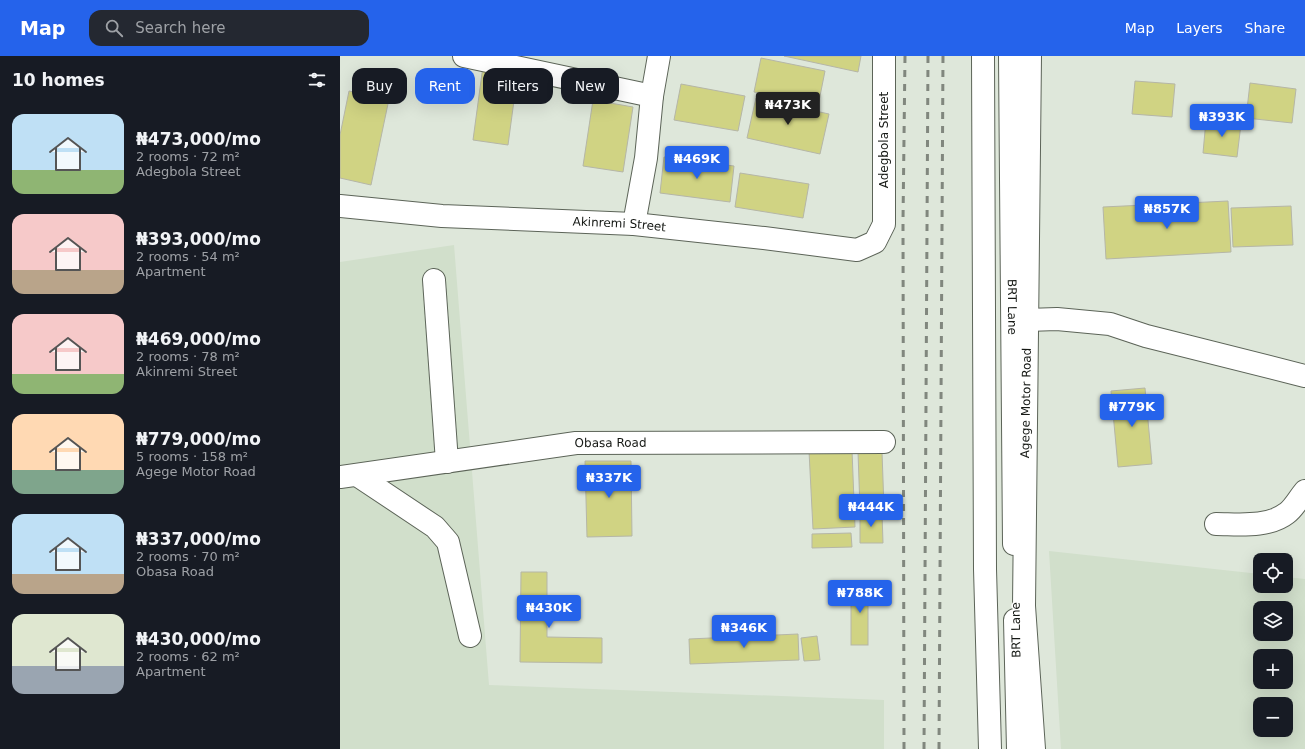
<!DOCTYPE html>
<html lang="en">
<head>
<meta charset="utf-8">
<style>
  :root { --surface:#171b24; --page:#242831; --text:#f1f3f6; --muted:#9ea1a6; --accent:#2563eb }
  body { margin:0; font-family:"DejaVu Sans",sans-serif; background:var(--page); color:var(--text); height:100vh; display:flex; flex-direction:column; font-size:15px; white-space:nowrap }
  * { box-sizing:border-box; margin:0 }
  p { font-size:13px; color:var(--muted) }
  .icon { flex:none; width:22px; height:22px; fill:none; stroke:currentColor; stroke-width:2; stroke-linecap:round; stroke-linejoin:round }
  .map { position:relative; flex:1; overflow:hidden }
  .panel { display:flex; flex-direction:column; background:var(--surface); width:340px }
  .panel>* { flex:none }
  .hud { position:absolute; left:12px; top:12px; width:380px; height:36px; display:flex; gap:8px }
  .buttons { position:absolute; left:913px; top:497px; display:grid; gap:8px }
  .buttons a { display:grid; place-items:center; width:40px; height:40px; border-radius:8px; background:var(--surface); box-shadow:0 4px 16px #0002; font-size:20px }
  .price { position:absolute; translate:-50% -34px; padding:0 9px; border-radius:4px; background:var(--accent); color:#fff; font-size:13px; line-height:26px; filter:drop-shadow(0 1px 2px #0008) }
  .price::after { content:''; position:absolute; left:50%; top:24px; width:12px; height:9px; margin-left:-6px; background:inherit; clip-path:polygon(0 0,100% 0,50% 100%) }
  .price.current { background:#222; color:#fff }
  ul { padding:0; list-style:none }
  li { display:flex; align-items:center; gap:12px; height:100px; padding:0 12px }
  li span { display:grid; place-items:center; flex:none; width:112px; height:80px; border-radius:12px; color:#555 }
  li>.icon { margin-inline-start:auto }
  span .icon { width:48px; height:48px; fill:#fffc; stroke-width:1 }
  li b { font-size:17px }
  h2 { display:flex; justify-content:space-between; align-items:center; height:48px; padding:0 12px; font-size:17px }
  .pill { padding:0 14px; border-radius:12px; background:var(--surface); box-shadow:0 4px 16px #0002; font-size:14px; line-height:36px }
  .pill.current { background:var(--accent); color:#fff }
  header { display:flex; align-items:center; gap:24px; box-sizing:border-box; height:56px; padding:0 20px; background:var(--accent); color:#fff }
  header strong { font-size:19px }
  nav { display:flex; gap:22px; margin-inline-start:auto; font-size:14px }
  .search { width:280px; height:36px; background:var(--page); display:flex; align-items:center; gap:10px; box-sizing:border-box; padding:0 14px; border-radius:12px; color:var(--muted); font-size:15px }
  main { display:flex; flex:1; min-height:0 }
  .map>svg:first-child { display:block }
  .built { fill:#d1dfcb; fill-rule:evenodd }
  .building { fill:#d0d383; stroke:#b5b6a7 }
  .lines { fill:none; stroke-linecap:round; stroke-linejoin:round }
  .minor-casing { stroke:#5c6458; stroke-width:24 }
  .highway-casing { stroke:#5c6458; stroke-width:24 }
  .minor { stroke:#fff; stroke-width:22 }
  .highway { stroke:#fff; stroke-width:22 }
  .rail { stroke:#81877e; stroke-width:3; stroke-dasharray:7 7; stroke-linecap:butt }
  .labels { text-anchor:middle; stroke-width:3; stroke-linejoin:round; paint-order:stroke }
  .street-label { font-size:12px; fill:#151814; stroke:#fff }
</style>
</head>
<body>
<header>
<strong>Map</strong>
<div class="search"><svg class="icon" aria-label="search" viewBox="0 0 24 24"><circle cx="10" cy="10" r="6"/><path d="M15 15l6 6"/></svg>Search here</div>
<nav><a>Map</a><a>Layers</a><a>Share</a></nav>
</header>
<main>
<section class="panel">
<h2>10 homes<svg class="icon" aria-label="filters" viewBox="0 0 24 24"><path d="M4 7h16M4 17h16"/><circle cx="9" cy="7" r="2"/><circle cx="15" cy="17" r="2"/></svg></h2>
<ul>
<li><span style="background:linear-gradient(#bfe0f5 70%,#8fb573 0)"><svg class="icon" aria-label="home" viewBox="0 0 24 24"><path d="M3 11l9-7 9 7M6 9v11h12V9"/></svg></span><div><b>₦473,000/mo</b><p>2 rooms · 72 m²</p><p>Adegbola Street</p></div></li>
<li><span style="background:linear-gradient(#f6c9c9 70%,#b9a48a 0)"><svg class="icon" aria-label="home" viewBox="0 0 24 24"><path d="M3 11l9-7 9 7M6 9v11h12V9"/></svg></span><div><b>₦393,000/mo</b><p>2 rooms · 54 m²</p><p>Apartment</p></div></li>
<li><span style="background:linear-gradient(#f6c9c9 75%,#8fb573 0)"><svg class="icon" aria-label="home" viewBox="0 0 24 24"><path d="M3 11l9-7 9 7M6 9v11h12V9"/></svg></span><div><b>₦469,000/mo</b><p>2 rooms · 78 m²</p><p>Akinremi Street</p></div></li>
<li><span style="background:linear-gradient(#ffd9b3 70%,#7fa58c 0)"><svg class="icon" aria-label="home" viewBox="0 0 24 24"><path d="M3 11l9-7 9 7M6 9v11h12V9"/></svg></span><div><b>₦779,000/mo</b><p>5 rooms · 158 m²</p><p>Agege Motor Road</p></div></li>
<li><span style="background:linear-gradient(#bfe0f5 75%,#b9a48a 0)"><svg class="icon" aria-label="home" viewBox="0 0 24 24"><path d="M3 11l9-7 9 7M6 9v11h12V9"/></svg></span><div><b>₦337,000/mo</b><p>2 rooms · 70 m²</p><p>Obasa Road</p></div></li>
<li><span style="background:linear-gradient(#dfe7d0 65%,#9aa5b1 0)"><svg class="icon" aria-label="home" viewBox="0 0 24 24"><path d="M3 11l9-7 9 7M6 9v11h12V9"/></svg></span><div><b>₦430,000/mo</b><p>2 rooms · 62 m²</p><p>Apartment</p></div></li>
</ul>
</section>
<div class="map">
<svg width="965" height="693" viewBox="0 0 965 693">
  <rect width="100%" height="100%" fill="#dee7da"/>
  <!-- built -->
  <g class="built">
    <path d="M 114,189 L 149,629 L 544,644 L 544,693 L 0,693 L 0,206 Z"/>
    <path d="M 709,495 L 920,518 L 920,530 L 946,530 L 946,521 L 965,523 L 965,693 L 721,693 ZM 920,552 L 946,552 L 946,578 L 920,578 ZM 920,600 L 946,600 L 946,626 L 920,626 ZM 920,648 L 946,648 L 946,674 L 920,674 Z"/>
  </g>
  <!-- building -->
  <g class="building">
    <path d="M 444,0 L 521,0 L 518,16 Z"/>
    <path d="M 421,2 L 485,15 L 478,50 L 414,36 Z"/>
    <path d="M 143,10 L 178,15 L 168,89 L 133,84 Z"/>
    <path d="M 795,25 L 835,28 L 832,61 L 792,58 Z"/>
    <path d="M 910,27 L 956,33 L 952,67 L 906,62 Z"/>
    <path d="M 341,28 L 405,40 L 398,75 L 334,64 Z"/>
    <path d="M 9,35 L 49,43 L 31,129 L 0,122 L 0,79 Z"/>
    <path d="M 416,42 L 489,58 L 480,98 L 407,82 Z"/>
    <path d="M 253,44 L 293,51 L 283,116 L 243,110 Z"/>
    <path d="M 866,64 L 901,68 L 897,101 L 863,97 Z"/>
    <path d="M 324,101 L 394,110 L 390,146 L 320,137 Z"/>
    <path d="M 400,117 L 469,128 L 463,162 L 395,151 Z"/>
    <path d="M 888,145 L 891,196 L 766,203 L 763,151 Z"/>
    <path d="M 951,150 L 953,189 L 893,191 L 891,152 Z"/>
    <path d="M 805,332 L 812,408 L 778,411 L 771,335 Z"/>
    <path d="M 512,394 L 515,471 L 473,473 L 469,395 Z"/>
    <path d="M 518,396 L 542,396 L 544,452 L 520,453 Z"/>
    <path d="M 245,405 L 291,405 L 292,480 L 247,481 Z"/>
    <path d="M 542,457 L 543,487 L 520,487 L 520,458 Z"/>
    <path d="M 511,477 L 512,491 L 472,492 L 472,478 Z"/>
    <path d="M 181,516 L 207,516 L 207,581 L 262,582 L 262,607 L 180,606 Z"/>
    <rect x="511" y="527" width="17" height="62"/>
    <path d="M 458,578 L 459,604 L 350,608 L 349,583 Z"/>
    <path d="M 477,580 L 480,604 L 464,605 L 461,582 Z"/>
  </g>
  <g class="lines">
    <defs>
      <g id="minor">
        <path d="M 124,0 L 312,40"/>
        <path id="s1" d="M 670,0 L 674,488"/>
        <path id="s2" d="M 0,150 L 102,160 L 294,168 L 424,182 L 517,194 L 535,186 L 544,168 L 544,0"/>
        <path d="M 294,168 L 306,102 L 312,40 L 319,0"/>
        <path d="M 94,224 L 107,406"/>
        <path d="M 687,264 L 717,263 L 770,268 L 806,280 L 965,320"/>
        <path d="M 17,419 L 95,471 L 108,486 L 130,580"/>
        <path id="s3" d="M 0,421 L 236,387 L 544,386"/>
        <path d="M 876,468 C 898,468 928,472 947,457 C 954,452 959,442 965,435"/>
        <path d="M 675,564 L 678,693"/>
      </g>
      <g id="highway">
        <path d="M 643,0 L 645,513 L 650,693"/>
        <path d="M 690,0 L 684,550 L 694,693"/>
      </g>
    </defs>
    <!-- minor casing -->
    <use href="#minor" class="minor-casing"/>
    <!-- highway casing -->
    <use href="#highway" class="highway-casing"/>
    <!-- minor -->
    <use href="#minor" class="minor"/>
    <!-- highway -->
    <use href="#highway" class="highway"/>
    <!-- rail -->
    <g class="rail">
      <path d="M 564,693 L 563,165 L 565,0"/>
      <path d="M 584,693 L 588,0"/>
      <path d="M 599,693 L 603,0"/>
    </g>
  </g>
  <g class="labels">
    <!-- street labels -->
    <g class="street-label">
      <text transform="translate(544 84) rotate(-90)" y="4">Adegbola Street</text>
      <text dy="4" stroke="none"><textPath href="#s2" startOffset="280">Akinremi Street</textPath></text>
      <text dy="4" stroke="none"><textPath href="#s1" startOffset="251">BRT Lane</textPath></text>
      <text transform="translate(686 347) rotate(-89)" y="4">Agege Motor Road</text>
      <text dy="4" stroke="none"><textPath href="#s3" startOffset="273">Obasa Road</textPath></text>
      <text transform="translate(676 574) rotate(-91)" y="4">BRT Lane</text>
    </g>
  </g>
</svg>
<div class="buttons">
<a><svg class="icon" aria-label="locate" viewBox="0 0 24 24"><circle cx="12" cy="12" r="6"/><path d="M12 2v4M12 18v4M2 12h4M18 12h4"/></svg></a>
<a><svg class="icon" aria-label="layers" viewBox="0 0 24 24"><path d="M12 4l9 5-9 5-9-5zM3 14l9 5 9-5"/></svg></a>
<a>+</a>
<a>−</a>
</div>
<b class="price current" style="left:448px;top:70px">₦473K</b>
<b class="price" style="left:882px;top:82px">₦393K</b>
<b class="price" style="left:357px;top:124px">₦469K</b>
<b class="price" style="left:827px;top:174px">₦857K</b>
<b class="price" style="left:792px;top:372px">₦779K</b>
<b class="price" style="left:269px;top:443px">₦337K</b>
<b class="price" style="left:531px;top:472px">₦444K</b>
<b class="price" style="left:520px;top:558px">₦788K</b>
<b class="price" style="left:209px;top:573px">₦430K</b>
<b class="price" style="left:404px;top:593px">₦346K</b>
<div class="hud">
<a class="pill">Buy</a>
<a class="pill current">Rent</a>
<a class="pill">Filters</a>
<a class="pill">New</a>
</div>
</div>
</main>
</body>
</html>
